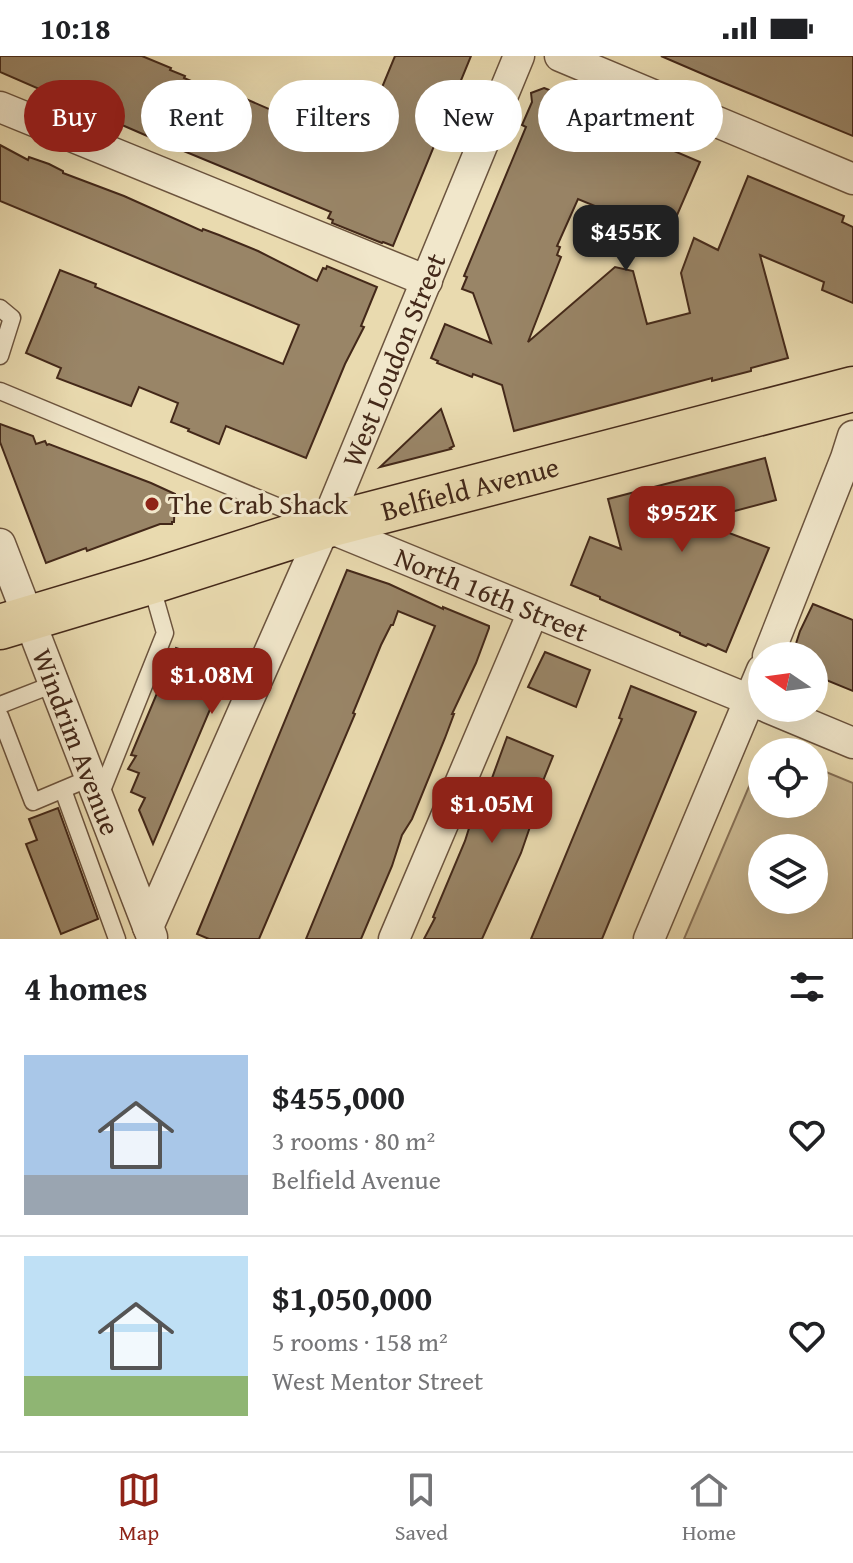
<!DOCTYPE html>
<html lang="en">
<head>
<meta charset="utf-8">
<style>
  :root { --surface:#fff; --page:#f6f6f6; --text:#202124; --muted:#757577; --line:#e0e0e0; --accent:#8f2418 }
  body { margin:0; font-family:"Gentium Book Plus",serif; background:var(--page); color:var(--text); height:100vh; display:flex; flex-direction:column; font-size:30px; white-space:nowrap }
  * { box-sizing:border-box; margin:0 }
  p { font-size:26px; color:var(--muted) }
  .icon { flex:none; width:44px; height:44px; fill:none; stroke:currentColor; stroke-width:2; stroke-linecap:round; stroke-linejoin:round }
  .map { position:relative; height:883px; overflow:hidden }
  .side { display:flex; flex-direction:column; background:var(--surface); flex:1 }
  .side>* { flex:none }
  .banner { position:absolute; left:24px; top:24px; width:806px; height:72px; display:flex; gap:16px }
  .needle { width:52px; rotate:283deg }
  .fabs { position:absolute; left:748px; top:586px; display:grid; gap:16px }
  .fabs a { display:grid; place-items:center; width:80px; height:80px; border-radius:50%; background:var(--surface); box-shadow:0 8px 32px #0002; font-size:40px }
  .price { position:absolute; translate:-50% -68px; padding:0 18px; border-radius:16px; background:var(--accent); color:#fff; font-size:26px; line-height:52px; filter:drop-shadow(0 2px 4px #0008) }
  .price::after { content:''; position:absolute; left:50%; top:48px; width:24px; height:18px; margin-left:-12px; background:inherit; clip-path:polygon(0 0,100% 0,50% 100%) }
  .price.current { background:#222; color:#fff }
  ul { padding:0; list-style:none }
  li { display:flex; align-items:center; gap:24px; height:200px; padding:0 24px }
  li+li { border-top:2px solid var(--line) }
  li span { display:grid; place-items:center; flex:none; width:224px; height:160px; border-radius:0px; color:#555 }
  li>.icon { margin-inline-start:auto }
  span .icon { width:96px; height:96px; fill:#fffc; stroke-width:1 }
  li b { font-size:34px }
  h2 { display:flex; justify-content:space-between; align-items:center; height:96px; padding:0 24px; font-size:34px }
  .chip { padding:0 28px; border-radius:36px; background:var(--surface); box-shadow:0 8px 32px #0002; font-size:28px; line-height:72px }
  .chip.current { background:var(--accent); color:#fff }
  .status { display:flex; justify-content:space-between; align-items:center; height:56px; padding:0 40px; background:var(--surface); direction:ltr }
  .status svg { height:22px; fill:currentColor }
  .dock { display:flex; justify-content:space-around; align-items:center; height:112px; border-top:2px solid var(--line); background:var(--surface); font-size:22px; color:var(--muted) }
  .dock a { display:grid; justify-items:center; gap:4px }
  .dock .current { color:var(--accent) }
  .map>svg:first-child { display:block }
  .green { fill:#cdbc96; stroke:#887258; stroke-width:2; fill-rule:evenodd }
  .building { fill:#998567; stroke:#432819; stroke-width:2 }
  .lines { fill:none; stroke-linecap:round; stroke-linejoin:round }
  .service-casing { stroke:#6c543e; stroke-width:19 }
  .minor-casing { stroke:#6c543e; stroke-width:33 }
  .primary-casing { stroke:#432819; stroke-width:47 }
  .service { stroke:#f1e7cb; stroke-width:16 }
  .minor { stroke:#f1e7cb; stroke-width:30 }
  .primary { stroke:#e9daaf; stroke-width:44 }
  .poi-dot { fill:#8f2418; stroke:#f1e7cb; stroke-width:3 }
  .labels { text-anchor:middle; stroke-width:6; stroke-linejoin:round; paint-order:stroke }
  .street-label { font-size:28px; fill:#432819; stroke:#f1e7cb }
  .poi-label { font-size:28px; fill:#432819; stroke:#f1e7cb; text-anchor:start }
</style>
</head>
<body>
<div class="status"><b>10:18</b><svg viewBox="0 0 49 12"><path d="M0 12V9h3v3zM5 12V6h3v6zM10 12V3h3v9zM15 12V0h3v12zM26 1h20v11H26zM47 4h2v5h-2z"/></svg></div>
<div class="map">
<svg width="853" height="883" viewBox="0 0 853 883">
  <rect width="100%" height="100%" fill="#e9daaf"/>
  <filter id="stains"><feTurbulence type="fractalNoise" baseFrequency=".0025" numOctaves="4"/><feColorMatrix values="0 0 0 0 .2 0 0 0 0 .09 0 0 0 0 .02 0 0 0 .5 -.17"/></filter>
  <radialGradient id="worn" r=".72"><stop offset=".6" stop-color="#630" stop-opacity="0"/><stop offset="1" stop-color="#630" stop-opacity=".3"/></radialGradient>
  <!-- green -->
  <path class="green" d="M 762,700 L 762,748 L 814,748 L 814,711 L 853,727 L 853,883 L 684,883 ZM 814,792 L 814,844 L 762,844 L 762,792 Z"/>
  <!-- building -->
  <g class="building">
    <path d="M 0,0 L 142,0 L 171,12 L 170,14 L 185,20 L 184,22 L 238,45 L 239,40 L 301,67 L 317,72 L 318,70 L 359,87 L 395,0 L 471,0 L 393,190 L 383,186 L 382,187 L 332,167 L 333,164 L 328,162 L 331,156 L 145,79 L 0,16 Z"/>
    <path d="M 661,0 L 853,0 L 853,80 L 712,22 Z"/>
    <path d="M 544,32 L 570,42 L 579,40 L 583,48 L 609,59 L 606,66 L 700,106 L 668,180 L 578,143 L 557,190 L 560,191 L 557,199 L 561,201 L 528,286 L 615,211 L 633,215 L 647,268 L 690,257 L 681,217 L 694,182 L 718,194 L 748,120 L 844,160 L 842,166 L 853,171 L 853,247 L 822,234 L 824,226 L 760,199 L 788,302 L 751,312 L 751,315 L 712,325 L 712,322 L 514,375 L 502,329 L 473,318 L 472,321 L 437,307 L 438,305 L 431,302 L 445,268 L 491,287 L 473,237 L 462,233 L 467,221 L 464,220 L 526,71 L 522,69 L 532,46 L 531,37 Z"/>
    <path d="M 0,89 L 28,104 L 29,101 L 49,108 L 63,115 L 63,117 L 124,140 L 202,175 L 203,173 L 219,179 L 258,195 L 317,225 L 323,212 L 326,213 L 327,210 L 377,231 L 361,270 L 364,271 L 345,308 L 306,402 L 226,370 L 219,388 L 188,375 L 189,373 L 171,366 L 178,347 L 139,331 L 131,350 L 57,322 L 61,312 L 26,297 L 60,214 L 96,228 L 95,231 L 283,308 L 299,269 L 0,145 Z"/>
    <path d="M 441,353 L 454,390 L 450,392 L 451,393 L 380,411 Z"/>
    <path d="M 0,368 L 33,380 L 36,388 L 45,385 L 47,389 L 49,388 L 151,427 L 175,438 L 174,466 L 172,466 L 172,468 L 160,468 L 87,495 L 86,492 L 46,507 L 0,386 Z"/>
    <path d="M 765,402 L 776,444 L 697,465 L 769,492 L 726,596 L 708,588 L 706,590 L 680,579 L 680,577 L 600,543 L 600,541 L 571,529 L 590,481 L 621,493 L 608,443 Z"/>
    <path d="M 347,514 L 389,528 L 443,553 L 443,551 L 489,570 L 489,572 L 476,607 L 452,658 L 454,658 L 445,682 L 412,763 L 402,779 L 392,810 L 361,883 L 306,883 L 435,570 L 398,555 L 393,569 L 391,569 L 381,589 L 353,657 L 355,658 L 259,883 L 209,883 L 197,878 Z"/>
    <path d="M 813,548 L 853,564 L 853,635 L 814,619 L 814,600 L 792,600 L 800,575 Z"/>
    <path d="M 176,592 L 193,598 L 194,594 L 219,605 L 218,607 L 228,611 L 153,788 L 139,754 L 145,742 L 131,736 L 139,717 L 128,713 L 136,700 L 131,699 Z"/>
    <path d="M 545,596 L 590,614 L 576,651 L 528,631 Z"/>
    <path d="M 631,630 L 696,656 L 602,883 L 531,883 L 622,663 L 619,662 Z"/>
    <path d="M 507,681 L 553,700 L 539,735 L 542,736 L 521,797 L 482,883 L 424,883 L 435,862 L 433,861 L 465,785 L 471,766 L 488,733 Z"/>
    <path d="M 58,752 L 98,863 L 61,878 L 26,788 L 37,784 L 29,763 Z"/>
  </g>
  <g class="lines">
    <defs>
      <g id="service">
        <path d="M 0,252 L 12,262 L 0,300"/>
        <path d="M 0,335 L 313,465"/>
        <path d="M 0,649 L 54,628"/>
        <path d="M 0,660 L 33,746 L 90,722"/>
        <path d="M 63,734 L 117,883"/>
        <path d="M 99,742 L 165,577 L 151,528"/>
      </g>
      <g id="minor">
        <path d="M 560,0 L 853,123"/>
        <path d="M 0,51 L 427,225"/>
        <path id="s1" d="M 325,470 L 762,649"/>
        <path id="s2" d="M 0,488 L 152,881"/>
        <path d="M 768,600 L 846,402 L 853,380"/>
        <path d="M 769,652 L 853,687"/>
        <path id="s3" d="M 148,871 L 325,470 L 519,0"/>
        <path d="M 394,883 L 533,556"/>
        <path d="M 649,883 L 762,614"/>
      </g>
      <g id="primary">
        <path id="s4" d="M 0,571 L 150,526 L 325,470 L 853,333"/>
      </g>
    </defs>
    <!-- service casing -->
    <use href="#service" class="service-casing"/>
    <!-- minor casing -->
    <use href="#minor" class="minor-casing"/>
    <!-- primary casing -->
    <use href="#primary" class="primary-casing"/>
    <!-- service -->
    <use href="#service" class="service"/>
    <!-- minor -->
    <use href="#minor" class="minor"/>
    <!-- primary -->
    <use href="#primary" class="primary"/>
  </g>
  <!-- markers -->
  <circle class="poi-dot" cx="152" cy="448" r="8"/>
  <g class="labels">
    <!-- street labels -->
    <g class="street-label">
      <text dy="10" stroke="none"><textPath href="#s3" startOffset="618">West Loudon Street</textPath></text>
      <text dy="10" stroke="none"><textPath href="#s4" startOffset="490">Belfield Avenue</textPath></text>
      <text dy="10" stroke="none"><textPath href="#s1" startOffset="180">North 16th Street</textPath></text>
      <text dy="10" stroke="none"><textPath href="#s2" startOffset="212">Windrim Avenue</textPath></text>
    </g>
    <!-- poi labels -->
    <g class="poi-label">
      <text x="168" y="458">The Crab Shack</text>
    </g>
  </g>
  <rect width="100%" height="100%" filter="url(#stains)"/>
  <rect width="100%" height="100%" fill="url(#worn)"/>
</svg>
<div class="fabs">
<a><svg class="needle" viewBox="-14 -14 28 28"><path d="M0-13l5 13h-10z" fill="#e53935"/><path d="M0 13l5-13h-10z" fill="#757577"/></svg></a>
<a><svg class="icon" aria-label="locate" viewBox="0 0 24 24"><circle cx="12" cy="12" r="6"/><path d="M12 2v4M12 18v4M2 12h4M18 12h4"/></svg></a>
<a><svg class="icon" aria-label="layers" viewBox="0 0 24 24"><path d="M12 4l9 5-9 5-9-5zM3 14l9 5 9-5"/></svg></a>
</div>
<b class="price current" style="left:626px;top:217px">$455K</b>
<b class="price" style="left:682px;top:498px">$952K</b>
<b class="price" style="left:212px;top:660px">$1.08M</b>
<b class="price" style="left:492px;top:789px">$1.05M</b>
<div class="banner">
<a class="chip current">Buy</a>
<a class="chip">Rent</a>
<a class="chip">Filters</a>
<a class="chip">New</a>
<a class="chip">Apartment</a>
</div>
</div>
<section class="side">
<h2>4 homes<svg class="icon" aria-label="filters" viewBox="0 0 24 24"><path d="M4 7h16M4 17h16"/><circle cx="9" cy="7" r="2"/><circle cx="15" cy="17" r="2"/></svg></h2>
<ul>
<li><span style="background:linear-gradient(#a9c7e8 75%,#9aa5b1 0)"><svg class="icon" aria-label="home" viewBox="0 0 24 24"><path d="M3 11l9-7 9 7M6 9v11h12V9"/></svg></span><div><b>$455,000</b><p>3 rooms · 80 m²</p><p>Belfield Avenue</p></div><svg class="icon" aria-label="heart" viewBox="0 0 24 24"><path d="M12 20l-8-8c-3-5 5-10 8-4 3-6 11-1 8 4z"/></svg></li>
<li><span style="background:linear-gradient(#bfe0f5 75%,#8fb573 0)"><svg class="icon" aria-label="home" viewBox="0 0 24 24"><path d="M3 11l9-7 9 7M6 9v11h12V9"/></svg></span><div><b>$1,050,000</b><p>5 rooms · 158 m²</p><p>West Mentor Street</p></div><svg class="icon" aria-label="heart" viewBox="0 0 24 24"><path d="M12 20l-8-8c-3-5 5-10 8-4 3-6 11-1 8 4z"/></svg></li>
</ul>
</section>
<nav class="dock">
<a class="current"><svg class="icon" aria-label="map" viewBox="0 0 24 24"><path d="M3 6l6-2 6 2 6-2v14l-6 2-6-2-6 2zM9 4v14M15 6v14"/></svg>Map</a>
<a><svg class="icon" aria-label="saved" viewBox="0 0 24 24"><path d="M7 4h10v16l-5-4-5 4z"/></svg>Saved</a>
<a><svg class="icon" aria-label="home" viewBox="0 0 24 24"><path d="M3 11l9-7 9 7M6 9v11h12V9"/></svg>Home</a>
</nav>
</body>
</html>
